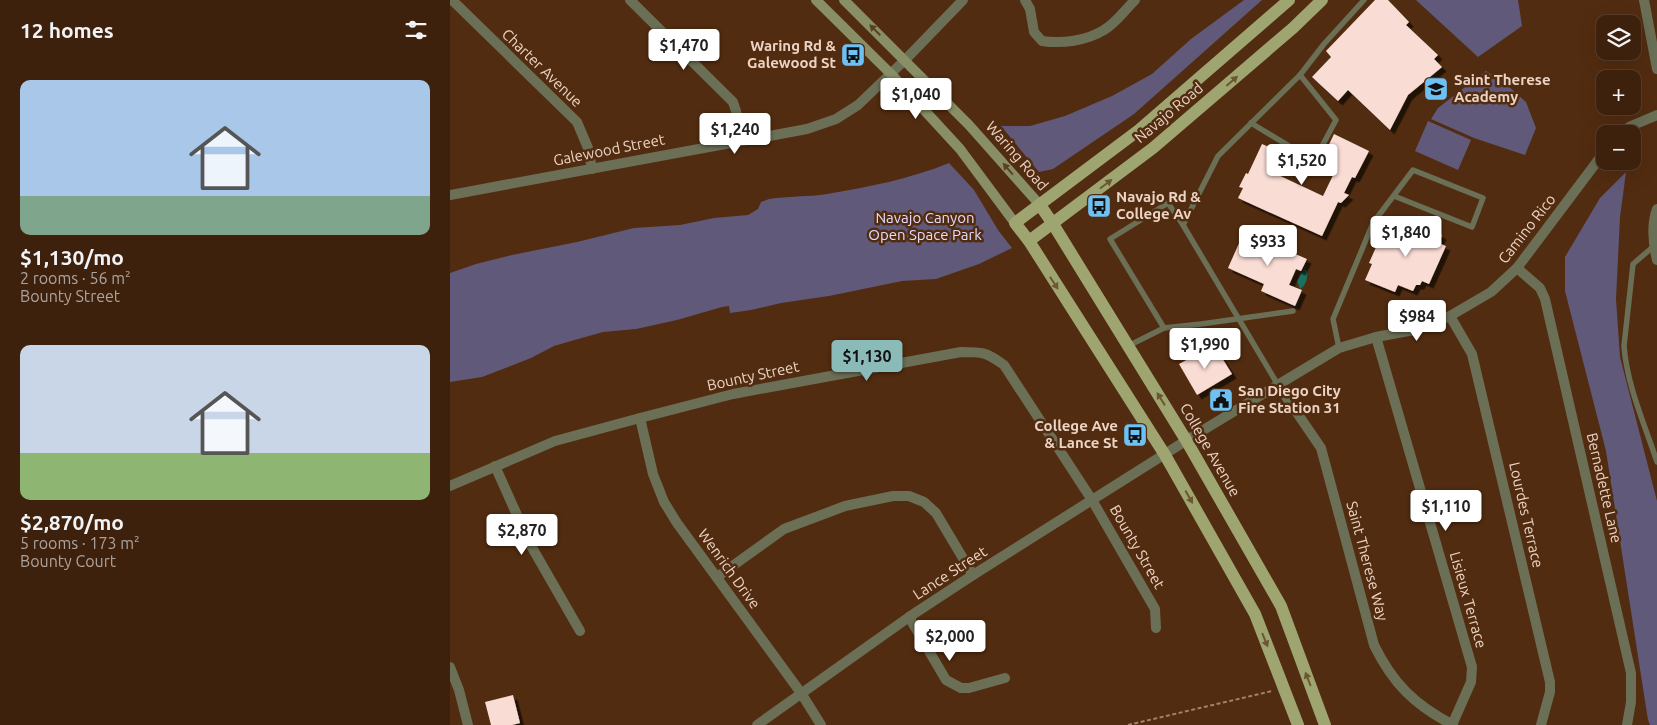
<!DOCTYPE html>
<html lang="en">
<head>
<meta charset="utf-8">
<style>
  :root { --surface:#3e210c; --page:#492e1a; --text:#f1f3f6; --muted:#ada39d; --line:#573e2d; --accent:#8bbbb9 }
  body { margin:0; font-family:Ubuntu,sans-serif; background:var(--page); color:var(--text); height:100vh; display:flex; flex-direction:column; font-size:19px; white-space:nowrap }
  * { box-sizing:border-box; margin:0 }
  p { font-size:16px; color:var(--muted) }
  .icon { flex:none; width:28px; height:28px; fill:none; stroke:currentColor; stroke-width:2; stroke-linecap:round; stroke-linejoin:round }
  .map { position:relative; flex:1; overflow:hidden }
  .panel { display:flex; flex-direction:column; background:var(--surface); width:450px }
  .panel>* { flex:none }
  .fabs { position:absolute; left:1146px; top:15px; display:grid; gap:10px }
  .fabs a { display:grid; place-items:center; width:45px; height:45px; border-radius:10px; background:var(--surface); box-shadow:0 5px 20px #0002,0 0 0 1px var(--line); font-size:25px }
  .price { position:absolute; translate:-50% -42px; padding:0 11px; border-radius:5px; background:#fff; color:#222; font-size:16px; line-height:32px; filter:drop-shadow(0 1px 2px #0008) }
  .price::after { content:''; position:absolute; left:50%; top:30px; width:15px; height:11px; margin-left:-8px; background:inherit; clip-path:polygon(0 0,100% 0,50% 100%) }
  .price.on { background:var(--accent); color:#111 }
  ul { padding:0; list-style:none }
  li { display:grid; align-content:center; gap:10px; height:265px; padding:0 20px }
  li span { display:grid; place-items:center; height:155px; border-radius:10px; color:#555 }
  li>.icon { margin-inline-start:auto }
  span .icon { width:90px; height:90px; fill:#fffc; stroke-width:1 }
  li b { font-size:21px }
  h2 { display:flex; justify-content:space-between; align-items:center; height:60px; padding:0 20px; font-size:21px }
  main { display:flex; flex:1; min-height:0 }
  .map>svg:first-child { display:block }
  .green { fill:#61597a }
  .water { fill:#1a715f }
  .building { fill:#f9dcd4; filter:url(#shadow) }
  .lines { fill:none; stroke-linecap:round; stroke-linejoin:round }
  .path { stroke:#a1826d; stroke-width:2; stroke-dasharray:4 2.5; stroke-linecap:butt }
  .service { stroke:#6b6f56; stroke-width:5.5 }
  .minor { stroke:#6b6f56; stroke-width:10 }
  .tertiary { stroke:#6b6f56; stroke-width:10 }
  .secondary { stroke:#888e65; stroke-width:10 }
  .primary { stroke:#9ea571; stroke-width:12 }
  .oneway { fill:#5d4021 }
  .oneway2 { fill:#6d5632 }
  .labels { text-anchor:middle; stroke-width:5; stroke-linejoin:round; paint-order:stroke }
  .poi-label { font-size:15px; font-weight:bold; fill:#ecd4c5; stroke:#522c10; text-anchor:start }
  .street-label { font-size:15px; fill:#ecd4c5; stroke:#522c10 }
  .park-label { font-size:15px; fill:#e3dcfd; stroke:#522c10 }
</style>
</head>
<body>
<main>
<section class="panel">
<h2>12 homes<svg class="icon" aria-label="filters" viewBox="0 0 24 24"><path d="M4 7h16M4 17h16"/><circle cx="9" cy="7" r="2"/><circle cx="15" cy="17" r="2"/></svg></h2>
<ul>
<li><span style="background:linear-gradient(#a9c7e8 75%,#7fa58c 0)"><svg class="icon" aria-label="home" viewBox="0 0 24 24"><path d="M3 11l9-7 9 7M6 9v11h12V9"/></svg></span><div><b>$1,130/mo</b><p>2 rooms · 56 m²</p><p>Bounty Street</p></div></li>
<li><span style="background:linear-gradient(#c9d6e8 70%,#8fb573 0)"><svg class="icon" aria-label="home" viewBox="0 0 24 24"><path d="M3 11l9-7 9 7M6 9v11h12V9"/></svg></span><div><b>$2,870/mo</b><p>5 rooms · 173 m²</p><p>Bounty Court</p></div></li>
</ul>
</section>
<div class="map">
<svg width="1207" height="725" viewBox="0 0 1207 725">
  <defs>
    <filter id="shadow"><feDropShadow dx="4.5" dy="4.5" stdDeviation="0" flood-color="#0009"/></filter>
  </defs>
  <rect width="100%" height="100%" fill="#522c10"/>
  <!-- green -->
  <g class="green">
    <path d="M 794,0 L 812,0 L 684,114 L 603,169 L 589,172 L 551,126 L 580,126 L 615,116 L 662,96 L 702,74 L 741,39 Z"/>
    <path d="M 966,0 L 1068,0 L 1072,26 L 1028,57 Z"/>
    <path d="M 1036,71 L 1057,85 L 1076,102 L 1086,128 L 1075,155 L 1024,138 L 981,119 L 988,108 Z"/>
    <path d="M 978,121 L 1021,140 L 1008,170 L 965,151 Z"/>
    <path d="M 499,163 L 524,190 L 548,230 L 562,248 L 529,264 L 486,279 L 452,281 L 379,296 L 331,303 L 301,310 L 280,313 L 279,306 L 272,307 L 227,320 L 186,329 L 153,332 L 121,341 L 104,346 L 81,358 L 32,377 L 0,382 L 0,273 L 26,264 L 62,255 L 127,242 L 184,228 L 230,225 L 264,218 L 298,215 L 308,209 L 311,202 L 319,199 C 338,196 358,197 377,194 C 418,187 460,179 499,163 Z"/>
    <path d="M 1176,172 L 1170,217 L 1166,299 L 1170,357 L 1207,501 L 1207,725 L 1200,725 L 1198,720 L 1156,451 L 1115,291 L 1115,257 L 1150,198 Z"/>
  </g>
  <!-- water -->
  <path class="water" d="M 854,269 L 857,270 C 858,277 856,286 850,289 L 847,281 Z"/>
  <!-- building -->
  <g class="building">
    <path d="M 925,0 L 938,0 L 959,22 L 956,25 L 988,55 L 984,59 L 992,67 L 958,95 L 940,130 L 898,90 L 888,101 L 862,77 L 881,57 L 876,51 Z"/>
    <path d="M 884,134 L 919,151 L 905,178 L 902,177 L 894,193 L 899,195 L 891,203 L 888,202 L 872,236 L 788,198 L 793,188 L 789,187 L 796,173 L 798,174 L 812,144 L 833,153 L 824,173 L 873,196 L 886,169 L 883,168 L 886,163 L 873,157 Z"/>
    <path d="M 958,220 L 992,235 L 988,243 L 996,246 L 979,284 L 972,281 L 970,285 L 966,285 L 963,291 L 948,285 L 945,292 L 915,280 L 922,264 L 919,263 L 935,227 L 945,231 L 946,229 L 953,232 Z"/>
    <path d="M 794,232 L 857,259 L 851,271 L 846,269 L 839,285 L 852,290 L 845,306 L 811,291 L 814,284 L 778,268 Z"/>
    <path d="M 764,345 L 782,374 L 747,395 L 729,364 Z"/>
    <path d="M 63,695 L 70,723 L 62,725 L 41,725 L 35,702 Z"/>
  </g>
  <g class="lines">
    <!-- path -->
    <path class="path" d="M 678,725 L 822,691"/>
    <!-- service -->
    <g class="service">
      <path d="M 801,123 L 864,161 L 886,120 L 850,75"/>
      <path d="M 1204,246 L 1183,264 L 1174,346 C 1177,386 1195,425 1207,462"/>
      <path d="M 714,328 L 660,239 L 718,203 L 733,225"/>
      <path d="M 678,346 L 714,328 L 751,324 L 843,311"/>
      <path d="M 889,348 L 883,319 L 923,223 L 963,170 L 1033,198 L 1022,227 L 944,196"/>
      <path d="M 828,385 L 733,225 L 768,156 L 850,75 L 874,44 L 914,0"/>
    </g>
    <!-- minor -->
    <g class="minor">
      <path d="M 2,0 L 127,122 L 138,148 L 142,169"/>
      <path d="M 180,0 L 283,102 L 286,111 L 291,141"/>
      <path d="M 575,0 L 580,9 L 584,32 L 592,41 C 612,44 636,41 654,30 C 665,24 675,10 685,0"/>
      <path d="M 1194,0 L 1207,69"/>
      <path d="M 0,195 L 357,129 L 386,119 L 408,105 L 455,60 L 513,0"/>
      <path d="M 1207,209 C 1201,225 1203,243 1207,260"/>
      <path d="M 1067,268 L 1090,288 L 1095,299 L 1181,673 L 1181,702 L 1177,725"/>
      <path d="M 1000,316 L 1022,354 L 1100,682 L 1100,692 L 1091,725"/>
      <path d="M 926,337 L 1022,667 L 1021,682 L 1002,725"/>
      <path d="M 828,385 L 871,448 L 924,645 C 943,684 965,705 1003,725"/>
      <path d="M 190,418 L 203,474 L 214,502 L 227,523 L 351,693 L 371,725"/>
      <path d="M 45,466 L 80,544 L 130,631"/>
      <path d="M 0,486 L 105,441 L 190,418 L 283,394 L 511,352 C 533,352 536,352 554,365 L 642,500 L 705,609 L 706,628"/>
      <path d="M 267,577 L 334,529 L 395,506 L 443,496 L 459,496 L 474,502 L 486,513 L 523,575"/>
      <path d="M 459,617 L 496,680 L 511,688 L 519,688 L 555,678"/>
      <path d="M 0,667 L 9,690 L 18,725"/>
    </g>
    <!-- tertiary -->
    <g class="tertiary">
      <path d="M 1169,134 L 1181,126 L 1207,115"/>
      <path d="M 307,725 L 459,617 L 523,575 L 745,435 L 889,348 L 926,337 L 964,330 L 1000,316 L 1041,292 L 1067,268 L 1155,151"/>
    </g>
    <!-- secondary -->
    <g class="secondary">
      <path d="M 366,0 L 441,74 L 510,149 L 565,223"/>
      <path d="M 394,0 L 519,125 L 590,205"/>
    </g>
    <!-- primary -->
    <g class="primary">
      <path d="M 839,0 L 689,130 L 565,223 L 579,241 L 715,455 L 805,614 L 848,725"/>
      <path d="M 590,205 L 603,224 L 736,440 L 831,606 L 875,725"/>
      <path d="M 579,241 L 703,148 L 843,28 L 872,0"/>
    </g>
  </g>
  <!-- one-way arrows -->
  <defs><path id="oneway-solid" d="M-6-.8H1V-3.2L6.5 0L1 3.2V.8H-6Z" transform="scale(1.25)"/></defs>
  <g class="oneway">
    <use href="#oneway-solid" transform="translate(425 30) rotate(-135)"/>
    <use href="#oneway-solid" transform="translate(558 169) rotate(-131)"/>
  </g>
  <g class="oneway2">
    <use href="#oneway-solid" transform="translate(782 81) rotate(-41)"/>
    <use href="#oneway-solid" transform="translate(656 184) rotate(-37)"/>
    <use href="#oneway-solid" transform="translate(604 283) rotate(57)"/>
    <use href="#oneway-solid" transform="translate(711 399) rotate(-122)"/>
    <use href="#oneway-solid" transform="translate(739 497) rotate(61)"/>
    <use href="#oneway-solid" transform="translate(815 640) rotate(68)"/>
    <use href="#oneway-solid" transform="translate(858 679) rotate(-111)"/>
  </g>
  <!-- icons -->
  <defs>
    <symbol id="bus-square" viewBox="-11 -11 22 22"><rect x="-9" y="-9" width="18" height="18" rx="4" fill="#6dc2f3" stroke="#522c10"/><path d="M-5-6H5V4H4V6H2V4H-2V6H-4V4H-5ZM-3.5-4V0h7V-4ZM-3.5 1.2v1.5H-2V1.2ZM2 1.2v1.5H3.5V1.2Z" fill="#111"/></symbol>
    <symbol id="school-square" viewBox="-11 -11 22 22"><rect x="-9" y="-9" width="18" height="18" rx="4" fill="#6dc2f3" stroke="#522c10"/><path d="M0-5L7-2L0 1L-7-2ZM-4 1L0 2.5L4 1V4Q0 6-4 4Z" fill="#111"/></symbol>
    <symbol id="civic-square" viewBox="-11 -11 22 22"><rect x="-9" y="-9" width="18" height="18" rx="4" fill="#6dc2f3" stroke="#522c10"/><path d="M-.6-6.5H3V-4.5H.6V-3L4-1V1h2V6H-6V1h2V-1L-.6-3ZM-1.2 2.5V6h2.4V2.5Z" fill="#111"/></symbol>
  </defs>
  <g fill-rule="evenodd">
    <use href="#bus-square" x="389" y="41" width="28" height="28"/>
    <use href="#school-square" x="972" y="75" width="28" height="28"/>
    <use href="#bus-square" x="635" y="192" width="28" height="28"/>
    <use href="#civic-square" x="757" y="386" width="28" height="28"/>
    <use href="#bus-square" x="671" y="421" width="28" height="28"/>
  </g>
  <g class="labels">
    <!-- poi labels -->
    <g class="poi-label">
      <text x="386" y="51" text-anchor="end">Waring Rd &amp;<tspan x="386" dy="17">Galewood St</tspan></text>
      <text x="1004" y="85">Saint Therese<tspan x="1004" dy="17">Academy</tspan></text>
      <text x="666" y="202">Navajo Rd &amp;<tspan x="666" dy="17">College Av</tspan></text>
      <text x="788" y="396">San Diego City<tspan x="788" dy="17">Fire Station 31</tspan></text>
      <text x="668" y="431" text-anchor="end">College Ave<tspan x="668" dy="17">&amp; Lance St</tspan></text>
    </g>
    <!-- street labels -->
    <g class="street-label">
      <text transform="translate(92 68) rotate(44)" y="5">Charter Avenue</text>
      <text transform="translate(719 113) rotate(-40)" y="5">Navajo Road</text>
      <text transform="translate(159 150) rotate(-11)" y="5">Galewood Street</text>
      <text transform="translate(567 156) rotate(49)" y="5">Waring Road</text>
      <text transform="translate(1077 229) rotate(-52)" y="5">Camino Rico</text>
      <text transform="translate(303 376) rotate(-12)" y="5">Bounty Street</text>
      <text transform="translate(760 450) rotate(60)" y="5">College Avenue</text>
      <text transform="translate(1154 488) rotate(77)" y="5">Bernadette Lane</text>
      <text transform="translate(1076 515) rotate(77)" y="5">Lourdes Terrace</text>
      <text transform="translate(687 547) rotate(60)" y="5">Bounty Street</text>
      <text transform="translate(917 561) rotate(75)" y="5">Saint Therese Way</text>
      <text transform="translate(279 569) rotate(54)" y="5">Wenrich Drive</text>
      <text transform="translate(500 573) rotate(-33)" y="5">Lance Street</text>
      <text transform="translate(1018 600) rotate(74)" y="5">Lisieux Terrace</text>
    </g>
    <!-- park labels -->
    <g class="park-label">
      <text x="475" y="223">Navajo Canyon<tspan x="475" dy="17">Open Space Park</tspan></text>
    </g>
  </g>
</svg>
<div class="fabs">
<a><svg class="icon" aria-label="layers" viewBox="0 0 24 24"><path d="M12 4l9 5-9 5-9-5zM3 14l9 5 9-5"/></svg></a>
<a>+</a>
<a>−</a>
</div>
<b class="price" style="left:234px;top:71px">$1,470</b>
<b class="price" style="left:466px;top:120px">$1,040</b>
<b class="price" style="left:285px;top:155px">$1,240</b>
<b class="price" style="left:852px;top:186px">$1,520</b>
<b class="price" style="left:956px;top:258px">$1,840</b>
<b class="price" style="left:818px;top:267px">$933</b>
<b class="price" style="left:967px;top:342px">$984</b>
<b class="price" style="left:755px;top:370px">$1,990</b>
<b class="price on" style="left:417px;top:382px">$1,130</b>
<b class="price" style="left:996px;top:532px">$1,110</b>
<b class="price" style="left:72px;top:556px">$2,870</b>
<b class="price" style="left:500px;top:662px">$2,000</b>
</div>
</main>
</body>
</html>
